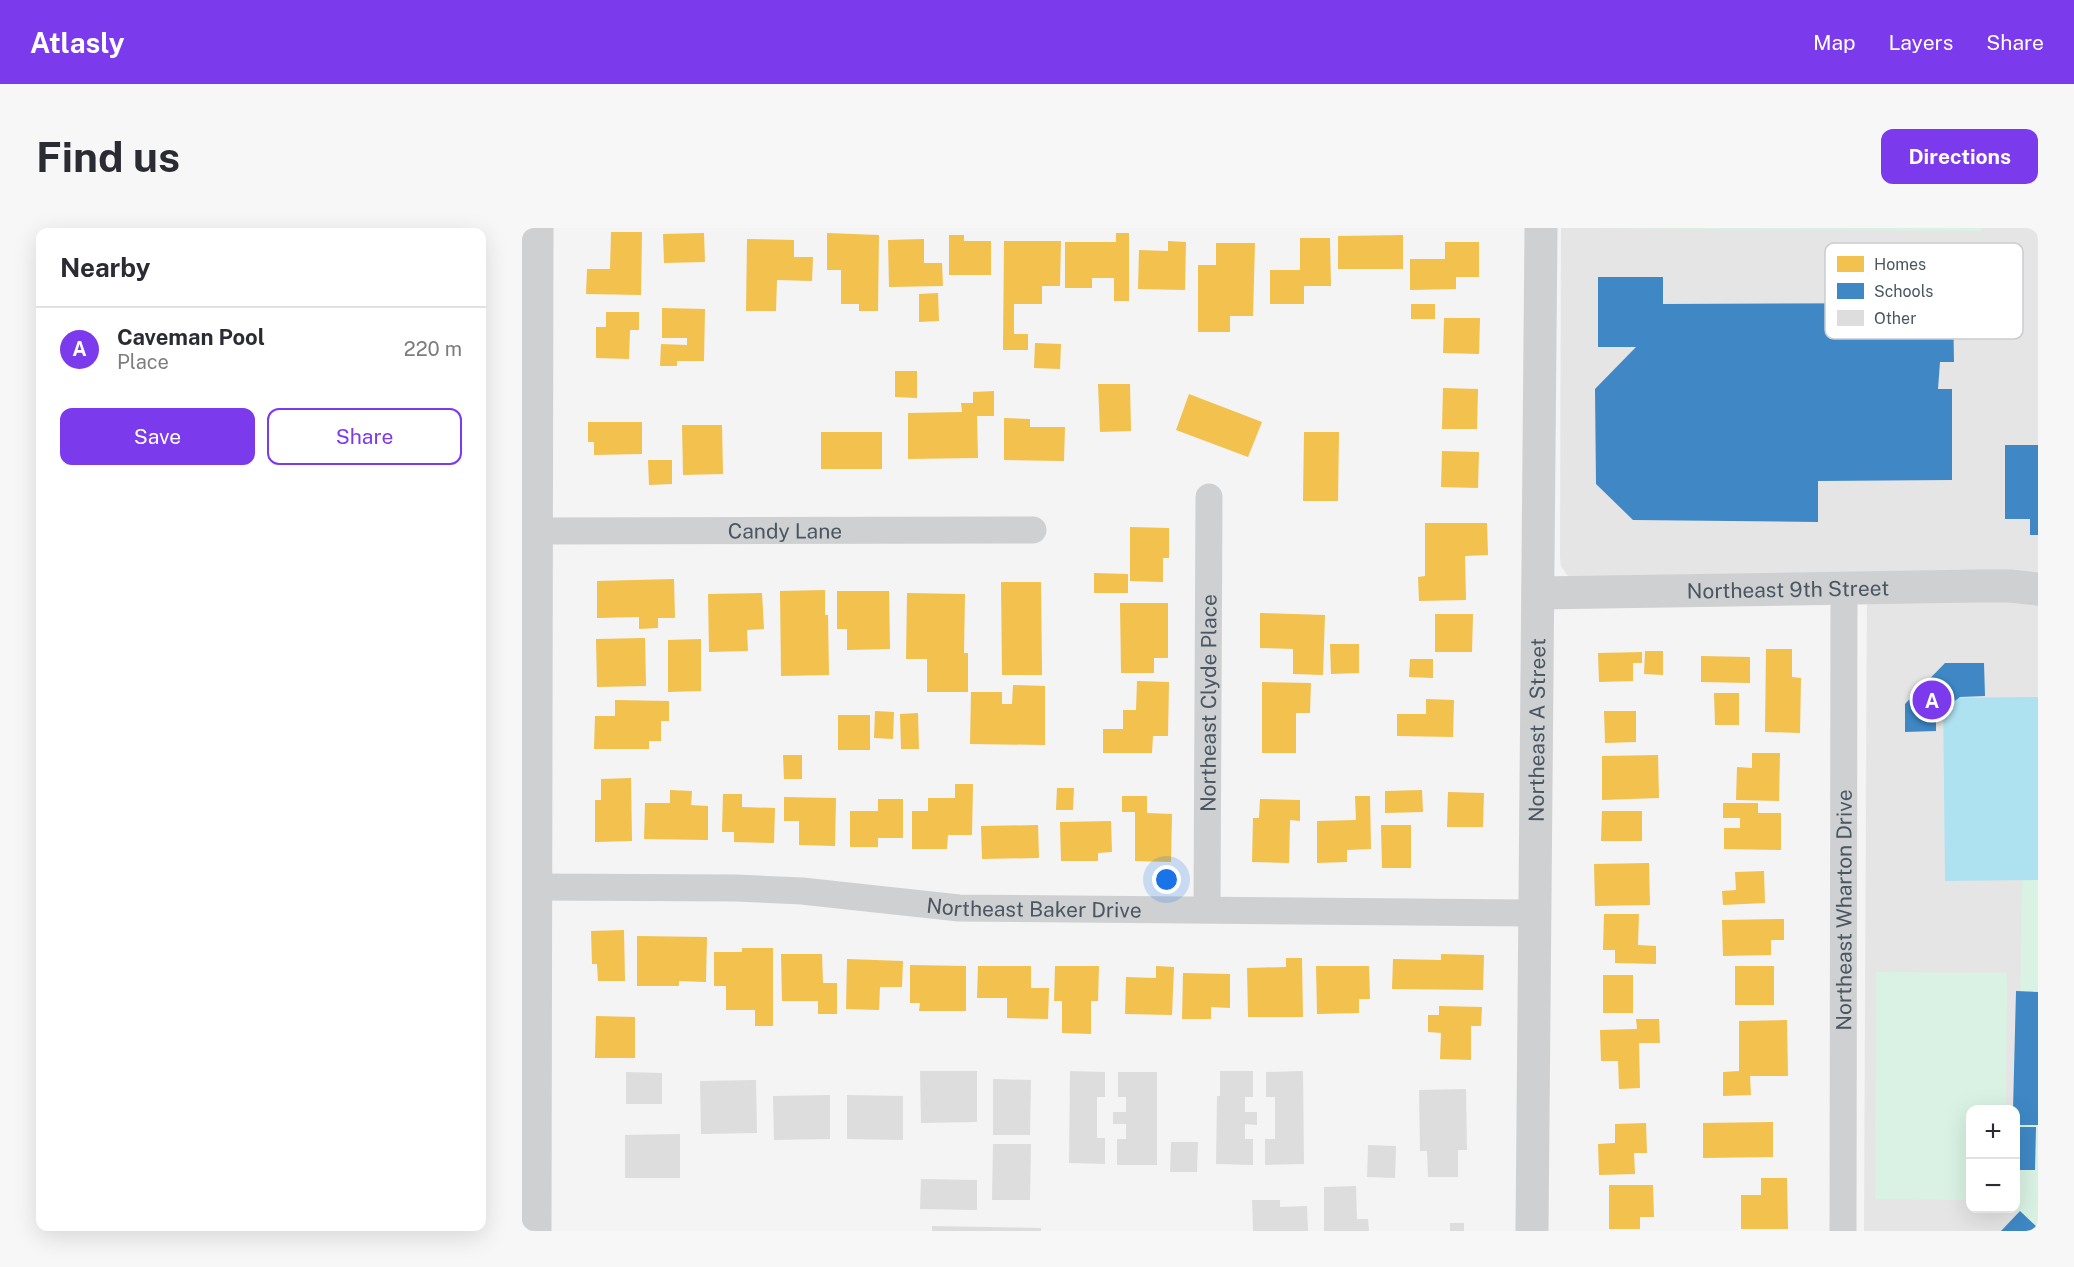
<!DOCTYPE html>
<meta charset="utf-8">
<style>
body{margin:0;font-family:"Public Sans",sans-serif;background:#f7f7f7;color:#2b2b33}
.controls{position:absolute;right:18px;bottom:18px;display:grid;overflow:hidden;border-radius:12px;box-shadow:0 6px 24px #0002}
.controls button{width:54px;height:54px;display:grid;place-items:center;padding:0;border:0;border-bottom:2px solid #e1e1e2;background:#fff;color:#2b2b33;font:30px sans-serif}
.you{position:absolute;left:645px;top:652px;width:21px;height:21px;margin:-15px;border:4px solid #fff;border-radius:50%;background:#1a73e8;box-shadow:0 0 0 9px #1a73e833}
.badge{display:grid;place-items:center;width:39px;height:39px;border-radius:50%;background:#7c3aed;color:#fff;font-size:20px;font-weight:700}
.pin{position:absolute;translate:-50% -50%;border:3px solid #fff;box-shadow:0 2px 6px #0006}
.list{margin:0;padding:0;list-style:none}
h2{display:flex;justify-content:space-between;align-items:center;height:78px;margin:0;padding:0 24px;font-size:26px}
h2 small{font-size:20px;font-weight:400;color:#7c7c81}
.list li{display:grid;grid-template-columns:39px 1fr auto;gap:18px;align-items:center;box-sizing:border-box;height:84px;padding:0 24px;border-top:2px solid #e1e1e2}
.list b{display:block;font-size:22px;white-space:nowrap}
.list p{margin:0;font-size:20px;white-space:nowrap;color:#7c7c81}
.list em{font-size:20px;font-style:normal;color:#7c7c81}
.actions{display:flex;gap:12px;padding:18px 24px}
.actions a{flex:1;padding:14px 0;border:2px solid #7c3aed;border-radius:12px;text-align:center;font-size:21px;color:#7c3aed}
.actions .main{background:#7c3aed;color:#fff}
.map{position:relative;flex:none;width:1516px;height:1003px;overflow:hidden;border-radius:12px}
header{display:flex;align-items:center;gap:36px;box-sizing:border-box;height:84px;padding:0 30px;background:#7c3aed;color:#fff}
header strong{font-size:28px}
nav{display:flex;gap:33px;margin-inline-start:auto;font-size:21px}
.intro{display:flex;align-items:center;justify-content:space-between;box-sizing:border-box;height:144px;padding:0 36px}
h1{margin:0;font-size:42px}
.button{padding:15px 27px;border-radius:12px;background:#7c3aed;color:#fff;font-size:21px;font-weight:700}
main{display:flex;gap:36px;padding:0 36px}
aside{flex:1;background:#fff;border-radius:12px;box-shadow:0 6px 24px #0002}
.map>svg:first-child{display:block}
</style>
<header>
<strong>Atlasly</strong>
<nav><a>Map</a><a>Layers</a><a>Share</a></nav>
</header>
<div class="intro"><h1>Find us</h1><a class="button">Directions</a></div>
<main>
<aside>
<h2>Nearby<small></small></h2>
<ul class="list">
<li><span class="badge">A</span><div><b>Caveman Pool</b><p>Place</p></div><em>220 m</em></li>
</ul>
<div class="actions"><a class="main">Save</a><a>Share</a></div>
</aside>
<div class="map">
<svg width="1516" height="1003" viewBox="0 0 1516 1003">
<rect width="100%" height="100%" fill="#f4f4f4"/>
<!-- education -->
<path fill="#e6e5e6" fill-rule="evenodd" d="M 1039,0 L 1516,0 L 1516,1003 L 1342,1003 L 1345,346 L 1166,346 L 1152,351 L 1054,352 L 1045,347 L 1039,338 L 1038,329 ZM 1448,882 L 1494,882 L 1494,980 L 1448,980 Z"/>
<!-- green -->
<g fill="#d9f2e3">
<path d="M 1068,0 L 1459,0 L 1459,3 Z"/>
<path d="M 1500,652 L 1516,652 L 1516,1002 L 1495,983 Z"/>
<path d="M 1354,744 L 1485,745 L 1484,881 L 1448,882 L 1448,972 L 1353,971 Z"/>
</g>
<!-- water -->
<path fill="#aee2f0" d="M 1516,469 L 1516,652 L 1423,653 L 1421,470 Z"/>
<!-- homes -->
<g fill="#f2c14e">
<path d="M 89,4 L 120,4 L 119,67 L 64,66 L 65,41 L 88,41 Z"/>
<path d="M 182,5 L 183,34 L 142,35 L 141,6 Z"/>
<path d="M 305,5 L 357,7 L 356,83 L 337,83 L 337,76 L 319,76 L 319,42 L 305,42 Z"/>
<path d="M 594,5 L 607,5 L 607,73 L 592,73 L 592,50 L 570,50 L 570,60 L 543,60 L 543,14 L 594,14 Z"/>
<path d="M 427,7 L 442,7 L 442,13 L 469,13 L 469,47 L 427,47 Z"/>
<path d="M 881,7 L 881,41 L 816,41 L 816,8 Z"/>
<path d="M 778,10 L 808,10 L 809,58 L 782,58 L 782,76 L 748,76 L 748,42 L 778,42 Z"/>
<path d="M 225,11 L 272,12 L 272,29 L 291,29 L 290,53 L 255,52 L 254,83 L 224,83 Z"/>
<path d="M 402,11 L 402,35 L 420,35 L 421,58 L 367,59 L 366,12 Z"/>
<path d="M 482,13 L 539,13 L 538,58 L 520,58 L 520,76 L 492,76 L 492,106 L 506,106 L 506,122 L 481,122 Z"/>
<path d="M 646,13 L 664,14 L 663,62 L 616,61 L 617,22 L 646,23 Z"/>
<path d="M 923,14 L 957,14 L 957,49 L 934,49 L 934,61 L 888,62 L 888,31 L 923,31 Z"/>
<path d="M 694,15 L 733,15 L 731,88 L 708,88 L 708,104 L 676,104 L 676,37 L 694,37 Z"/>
<path d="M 416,65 L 417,93 L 397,94 L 397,66 Z"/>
<rect x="889" y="76" width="24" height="15"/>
<path d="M 140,80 L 183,81 L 182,133 L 155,133 L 155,138 L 138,138 L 139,116 L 165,117 L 165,110 L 140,110 Z"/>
<path d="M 84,84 L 117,84 L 117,102 L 108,102 L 107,131 L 74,130 L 74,99 L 84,99 Z"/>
<path d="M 922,90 L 958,90 L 957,126 L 921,125 Z"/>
<path d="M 513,115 L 539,116 L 538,141 L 512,140 Z"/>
<path d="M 373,143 L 395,143 L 395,170 L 373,169 Z"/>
<path d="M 576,156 L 608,156 L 609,203 L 578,204 Z"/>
<path d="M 921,160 L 956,161 L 955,201 L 920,201 Z"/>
<path d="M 472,163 L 472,188 L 455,188 L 456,230 L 386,231 L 386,185 L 440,184 L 439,175 L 451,175 L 451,164 Z"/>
<path d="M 667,166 L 740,194 L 726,229 L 654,202 Z"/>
<path d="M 482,190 L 508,191 L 508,199 L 543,199 L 542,233 L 482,232 Z"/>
<path d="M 66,194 L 120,194 L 120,226 L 72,227 L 72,214 L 66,214 Z"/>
<path d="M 160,197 L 200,197 L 201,246 L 161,247 Z"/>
<rect x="299" y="204" width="61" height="37"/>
<path d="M 782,204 L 817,204 L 816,273 L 781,273 Z"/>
<path d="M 920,223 L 957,224 L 956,260 L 919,259 Z"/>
<path d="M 126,232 L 150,232 L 150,256 L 127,257 Z"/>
<path d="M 903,295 L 965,295 L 966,327 L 943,328 L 944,372 L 897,373 L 896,349 L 903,348 Z"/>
<path d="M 608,299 L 647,300 L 647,330 L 641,330 L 641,354 L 608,353 Z"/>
<path d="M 572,345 L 606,346 L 606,365 L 572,365 Z"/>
<path d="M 152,351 L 153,390 L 136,390 L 136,400 L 117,401 L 117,389 L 75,390 L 75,353 Z"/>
<path d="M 479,354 L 519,354 L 520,447 L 480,447 Z"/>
<path d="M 303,362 L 303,387 L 306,387 L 307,447 L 259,448 L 258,363 Z"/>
<path d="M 315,363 L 367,363 L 368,421 L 325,422 L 325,401 L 315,401 Z"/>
<path d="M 240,365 L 242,401 L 225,402 L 226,423 L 187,424 L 186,366 Z"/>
<path d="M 385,365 L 443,366 L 442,425 L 446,425 L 446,464 L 405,464 L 405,431 L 384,431 Z"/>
<path d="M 598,375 L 646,375 L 646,430 L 632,430 L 632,445 L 599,445 Z"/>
<path d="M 738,385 L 803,387 L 801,447 L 771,446 L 771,421 L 738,420 Z"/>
<path d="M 913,386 L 951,386 L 950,424 L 913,424 Z"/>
<path d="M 123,410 L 124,458 L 75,459 L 74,411 Z"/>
<path d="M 179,411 L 179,463 L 146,464 L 146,412 Z"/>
<path d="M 808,416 L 837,416 L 837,445 L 809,446 Z"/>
<path d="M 1244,421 L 1270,421 L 1270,449 L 1279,450 L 1278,505 L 1243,504 Z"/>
<path d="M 1123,423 L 1141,423 L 1141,447 L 1122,446 Z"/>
<path d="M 1120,424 L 1120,435 L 1111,435 L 1111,453 L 1077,454 L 1076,425 Z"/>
<path d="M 1179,428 L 1228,429 L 1228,455 L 1179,454 Z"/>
<path d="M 888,431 L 911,431 L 911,450 L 887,449 Z"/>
<path d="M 615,453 L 647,454 L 646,508 L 631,508 L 630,525 L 581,525 L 581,501 L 601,501 L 601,482 L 614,482 Z"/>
<path d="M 740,454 L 789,455 L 788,485 L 774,485 L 774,525 L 740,525 Z"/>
<path d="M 491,457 L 523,458 L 523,517 L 448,516 L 449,464 L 480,464 L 480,476 L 490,476 Z"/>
<path d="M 1192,465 L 1217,465 L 1217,497 L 1193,497 Z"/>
<path d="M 904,471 L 932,472 L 931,509 L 875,508 L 875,486 L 904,486 Z"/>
<path d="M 93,472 L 147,473 L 147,493 L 139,493 L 139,513 L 127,513 L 127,521 L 72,521 L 73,488 L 93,488 Z"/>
<path d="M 353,483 L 372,484 L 371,511 L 352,510 Z"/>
<path d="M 1082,483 L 1114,483 L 1114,514 L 1083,515 Z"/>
<path d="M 396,485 L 397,521 L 379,521 L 378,486 Z"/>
<rect x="316" y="487" width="32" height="35"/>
<path d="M 1230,525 L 1258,525 L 1257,573 L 1214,572 L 1215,539 L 1230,540 Z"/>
<path d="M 261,527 L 280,527 L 280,551 L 262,551 Z"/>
<path d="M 1136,527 L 1137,570 L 1080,572 L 1080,528 Z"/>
<path d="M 109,550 L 110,613 L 73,614 L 73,572 L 79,572 L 79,551 Z"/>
<path d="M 433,556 L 451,556 L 450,607 L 426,607 L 425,621 L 390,621 L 390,583 L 406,583 L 406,570 L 433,570 Z"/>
<path d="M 535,560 L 552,560 L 551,582 L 534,582 Z"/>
<path d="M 148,562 L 170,563 L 169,577 L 186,578 L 186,612 L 122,611 L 123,575 L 148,575 Z"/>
<path d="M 900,562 L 901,584 L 863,585 L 863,563 Z"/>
<path d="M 926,564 L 962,565 L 961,599 L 925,599 Z"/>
<path d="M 201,566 L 220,566 L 220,579 L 253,580 L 252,615 L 212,614 L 212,604 L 200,604 Z"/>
<path d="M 600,568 L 625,568 L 625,585 L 650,586 L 649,634 L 613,633 L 613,584 L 600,584 Z"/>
<path d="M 833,568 L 848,568 L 849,621 L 825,622 L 825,634 L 795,635 L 795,593 L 834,592 Z"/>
<path d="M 262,569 L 314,570 L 313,618 L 277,617 L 277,593 L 262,593 Z"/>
<path d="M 356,571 L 381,571 L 381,610 L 356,610 L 356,619 L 328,619 L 328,583 L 356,583 Z"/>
<path d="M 738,571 L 778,572 L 778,593 L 768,592 L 767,635 L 730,634 L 731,590 L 737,590 Z"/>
<path d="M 1201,575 L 1236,575 L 1236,585 L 1259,585 L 1259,622 L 1202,621 L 1202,600 L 1218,600 L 1218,590 L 1201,590 Z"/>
<path d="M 1080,583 L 1120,583 L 1120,613 L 1079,613 Z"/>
<path d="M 589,593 L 590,624 L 576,625 L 576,633 L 539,633 L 538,594 Z"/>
<path d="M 516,597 L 517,630 L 460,631 L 459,598 Z"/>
<path d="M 859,597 L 889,597 L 889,640 L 860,640 Z"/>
<path d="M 1127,635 L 1128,677 L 1073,678 L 1072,636 Z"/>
<path d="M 1242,643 L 1243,675 L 1201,677 L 1200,663 L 1214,662 L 1213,644 Z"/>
<path d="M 1082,686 L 1117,686 L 1116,717 L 1134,718 L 1134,736 L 1093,735 L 1093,722 L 1081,722 Z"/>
<path d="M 1262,691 L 1262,712 L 1249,712 L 1249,727 L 1201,728 L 1200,692 Z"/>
<path d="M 102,702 L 103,753 L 76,753 L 75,736 L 70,736 L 69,703 Z"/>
<path d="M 115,708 L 185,709 L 184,754 L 157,753 L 157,758 L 115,758 Z"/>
<path d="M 220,720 L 251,720 L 251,798 L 233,798 L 233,782 L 204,782 L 204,758 L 192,758 L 192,724 L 220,724 Z"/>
<path d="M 259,726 L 300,726 L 301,755 L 315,755 L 315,786 L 296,786 L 296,773 L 260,773 Z"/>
<path d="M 919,726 L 962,727 L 961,762 L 870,761 L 871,731 L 919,732 Z"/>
<path d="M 764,730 L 780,730 L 781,789 L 726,789 L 725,740 L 764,739 Z"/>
<path d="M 325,731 L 381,733 L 380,759 L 358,759 L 357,782 L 324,781 Z"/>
<path d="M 388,737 L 444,738 L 444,783 L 397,783 L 398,775 L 388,775 Z"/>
<path d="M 456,738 L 509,738 L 509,760 L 527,760 L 526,791 L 485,790 L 485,770 L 455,770 Z"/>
<path d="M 533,738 L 577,738 L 576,773 L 569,773 L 569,806 L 540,805 L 540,773 L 532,773 Z"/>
<path d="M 634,738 L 652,739 L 650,787 L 603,786 L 604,749 L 634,750 Z"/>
<path d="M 794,738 L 847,738 L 848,771 L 837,771 L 837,785 L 795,786 Z"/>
<rect x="1213" y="738" width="39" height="39"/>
<path d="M 661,745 L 708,746 L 708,780 L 689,779 L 689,791 L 660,791 Z"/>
<rect x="1081" y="747" width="30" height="38"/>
<path d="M 917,778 L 960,779 L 959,798 L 949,798 L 949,832 L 918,831 L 919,805 L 906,804 L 906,787 L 917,787 Z"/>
<path d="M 74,788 L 113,789 L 113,830 L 73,830 Z"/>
<path d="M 1114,791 L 1137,791 L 1138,815 L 1117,815 L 1118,860 L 1097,861 L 1096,833 L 1079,833 L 1078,802 L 1115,801 Z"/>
<path d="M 1265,792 L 1266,848 L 1228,848 L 1229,867 L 1201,868 L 1201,844 L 1217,843 L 1217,793 Z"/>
<path d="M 1251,894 L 1251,929 L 1181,930 L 1181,895 Z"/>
<path d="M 1124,895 L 1125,925 L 1112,925 L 1113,946 L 1077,947 L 1076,916 L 1093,915 L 1093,896 Z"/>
<path d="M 1239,950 L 1265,950 L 1266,1001 L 1219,1001 L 1219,967 L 1239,967 Z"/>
<path d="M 1087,957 L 1131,957 L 1132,989 L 1118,989 L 1118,1001 L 1087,1001 Z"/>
</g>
<!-- schools -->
<g fill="#3f88c5">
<path d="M 1076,49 L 1141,49 L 1141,76 L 1431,75 L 1432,134 L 1418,134 L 1416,161 L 1430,161 L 1430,252 L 1296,253 L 1296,294 L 1111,292 L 1074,256 L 1073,161 L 1114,119 L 1076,119 Z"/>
<path d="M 1483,217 L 1516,217 L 1516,307 L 1508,307 L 1508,291 L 1483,291 Z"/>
<path d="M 1423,435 L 1462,435 L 1463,468 L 1438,469 L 1414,487 L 1414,503 L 1383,504 L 1383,476 Z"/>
<path d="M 1494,763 L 1516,764 L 1516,897 L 1494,897 L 1494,882 L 1491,882 Z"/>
<path d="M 1494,899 L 1514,899 L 1513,942 L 1494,942 Z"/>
<path d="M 1498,983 L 1516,1000 L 1516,1003 L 1479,1003 Z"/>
</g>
<!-- building -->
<g fill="#ddddde">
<path d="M 398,843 L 455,843 L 455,894 L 399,895 Z"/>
<path d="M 548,843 L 583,844 L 583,869 L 575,869 L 575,910 L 583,910 L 583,936 L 547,935 Z"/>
<path d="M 698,843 L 731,843 L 731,869 L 723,869 L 723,884 L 735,884 L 735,897 L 723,896 L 723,911 L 731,911 L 731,937 L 694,936 L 695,868 L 698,868 Z"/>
<path d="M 781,843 L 782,936 L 743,937 L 743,911 L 753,911 L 753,869 L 744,869 L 744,844 Z"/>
<path d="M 104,844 L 140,845 L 140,876 L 104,876 Z"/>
<path d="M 596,844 L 635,844 L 635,937 L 595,937 L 595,911 L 604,911 L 604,896 L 591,896 L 591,884 L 604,884 L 604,869 L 596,869 Z"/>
<path d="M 471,851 L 509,852 L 508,907 L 471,907 Z"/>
<path d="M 234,852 L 235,905 L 179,906 L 178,853 Z"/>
<path d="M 944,861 L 945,922 L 936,922 L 936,949 L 906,949 L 905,923 L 898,923 L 897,862 Z"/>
<path d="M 308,867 L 308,911 L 252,912 L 251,868 Z"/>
<path d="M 325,867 L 381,868 L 381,912 L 325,911 Z"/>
<path d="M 158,906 L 158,950 L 103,950 L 103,907 Z"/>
<path d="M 649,914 L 676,914 L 675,944 L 648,944 Z"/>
<path d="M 471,916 L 509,916 L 508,972 L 470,972 Z"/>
<path d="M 846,917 L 874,918 L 873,950 L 845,949 Z"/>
<path d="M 399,951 L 455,952 L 455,982 L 398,981 Z"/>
<path d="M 834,958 L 835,991 L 846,991 L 847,1003 L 802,1003 L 802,959 Z"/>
<path d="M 730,972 L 758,972 L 758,979 L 785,978 L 786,1003 L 731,1003 Z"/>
<rect x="928" y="995" width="14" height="8"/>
<path d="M 410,998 L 519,1000 L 519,1003 L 410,1003 Z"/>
</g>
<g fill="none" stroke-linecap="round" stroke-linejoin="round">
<!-- minor -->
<g stroke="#ced0d2" stroke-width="27">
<path id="s1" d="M 15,303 L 511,302"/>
<path id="s2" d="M 13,659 L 214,660 L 280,663 L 437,680 L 1012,685"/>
<path id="s3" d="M 685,681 L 687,269"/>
<path id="s4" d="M 1321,1003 L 1322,361"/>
</g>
<!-- tertiary -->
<g stroke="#ced0d2" stroke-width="33">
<path id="s5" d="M 1017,365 L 1454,358 L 1488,358 L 1516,361"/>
<path d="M 13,1003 L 15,0"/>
<path id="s6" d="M 1010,1003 L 1019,0"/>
</g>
</g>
<g text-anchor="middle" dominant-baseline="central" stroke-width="6" stroke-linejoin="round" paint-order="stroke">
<!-- street labels -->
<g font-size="21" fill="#4a5661" stroke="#fff">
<text stroke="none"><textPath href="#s1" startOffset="248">Candy Lane</textPath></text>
<text stroke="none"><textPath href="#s5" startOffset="249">Northeast 9th Street</textPath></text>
<text stroke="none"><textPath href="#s3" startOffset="206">Northeast Clyde Place</textPath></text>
<text stroke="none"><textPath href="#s6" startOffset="501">Northeast A Street</textPath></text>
<text stroke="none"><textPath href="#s2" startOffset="500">Northeast Baker Drive</textPath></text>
<text stroke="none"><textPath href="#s4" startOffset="321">Northeast Wharton Drive</textPath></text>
</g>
</g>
<!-- legend -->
<rect x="1303" y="15" width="198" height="96" rx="9" fill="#fff" stroke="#c9ccd0" stroke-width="1.5"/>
<rect x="1315" y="28" width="27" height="16" fill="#f2c14e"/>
<rect x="1315" y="55" width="27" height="16" fill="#3f88c5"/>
<rect x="1315" y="82" width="27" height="16" fill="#ddddde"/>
<g font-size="16" fill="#4a5661">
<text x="1352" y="42">Homes</text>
<text x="1352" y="69">Schools</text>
<text x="1352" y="96">Other</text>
</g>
</svg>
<div class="controls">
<button>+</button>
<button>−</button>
</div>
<div class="you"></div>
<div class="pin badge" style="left:1410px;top:472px">A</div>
</div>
</main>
